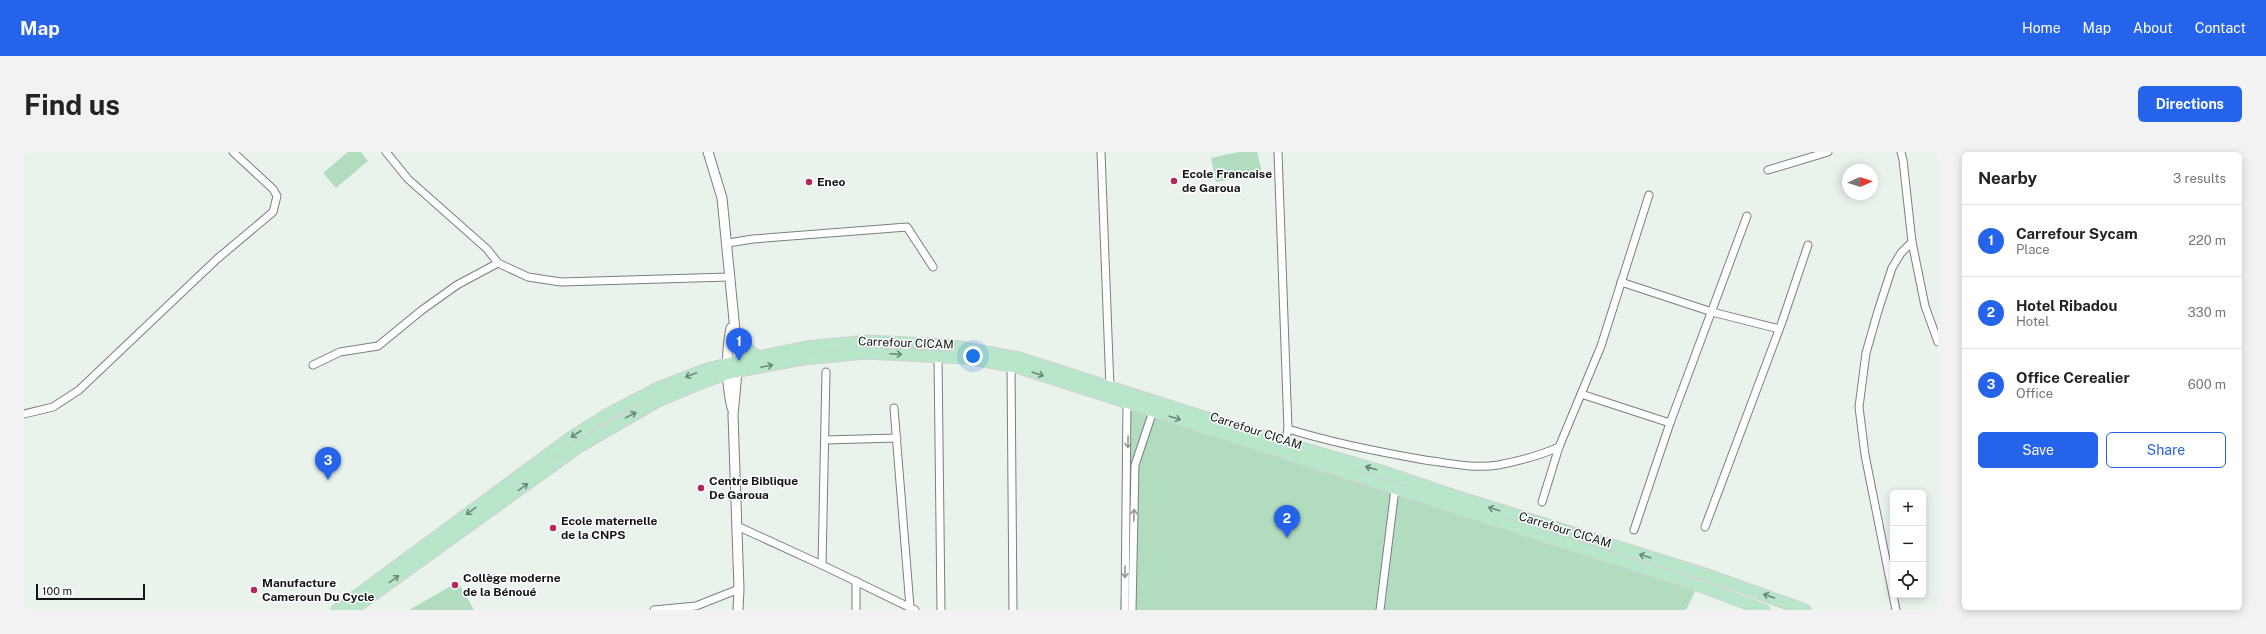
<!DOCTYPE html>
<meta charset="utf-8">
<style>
body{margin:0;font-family:"Public Sans",sans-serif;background:#f2f2f2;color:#222}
.controls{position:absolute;right:12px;bottom:12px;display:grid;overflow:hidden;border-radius:6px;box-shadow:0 2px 10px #0003}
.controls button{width:36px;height:36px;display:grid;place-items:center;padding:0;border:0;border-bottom:1px solid #e0e0e0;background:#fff;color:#222;font:20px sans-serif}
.compass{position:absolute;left:1818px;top:12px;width:36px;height:36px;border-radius:50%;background:#fff;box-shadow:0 2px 10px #0003;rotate:87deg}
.scale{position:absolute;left:12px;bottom:10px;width:109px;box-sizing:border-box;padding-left:4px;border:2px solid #131614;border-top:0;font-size:11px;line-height:14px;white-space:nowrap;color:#131614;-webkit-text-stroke:3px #fff;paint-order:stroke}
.you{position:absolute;left:949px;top:204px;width:14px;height:14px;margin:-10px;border:3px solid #fff;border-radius:50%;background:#1a73e8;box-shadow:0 0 0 6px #1a73e833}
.badge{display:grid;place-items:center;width:26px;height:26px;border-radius:50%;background:#2563eb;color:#fff;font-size:13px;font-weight:700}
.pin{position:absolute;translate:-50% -33px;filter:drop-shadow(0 1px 2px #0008)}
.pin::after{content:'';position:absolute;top:21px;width:14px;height:12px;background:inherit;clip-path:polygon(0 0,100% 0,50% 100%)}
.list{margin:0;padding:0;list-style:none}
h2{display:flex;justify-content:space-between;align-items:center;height:52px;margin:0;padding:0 16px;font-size:17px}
h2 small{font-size:13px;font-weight:400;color:#767676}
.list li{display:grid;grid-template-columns:26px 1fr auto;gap:12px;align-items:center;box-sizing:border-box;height:72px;padding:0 16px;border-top:1px solid #e0e0e0}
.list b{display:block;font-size:15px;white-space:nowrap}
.list p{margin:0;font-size:13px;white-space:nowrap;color:#767676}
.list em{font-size:13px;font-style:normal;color:#767676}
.actions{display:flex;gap:8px;padding:12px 16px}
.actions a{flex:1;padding:9px 0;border:1px solid #2563eb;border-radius:6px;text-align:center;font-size:14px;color:#2563eb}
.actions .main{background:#2563eb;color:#fff}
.icon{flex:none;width:22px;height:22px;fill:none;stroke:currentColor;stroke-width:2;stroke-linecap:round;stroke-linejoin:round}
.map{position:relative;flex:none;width:1914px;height:458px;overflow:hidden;border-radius:6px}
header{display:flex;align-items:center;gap:24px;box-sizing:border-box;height:56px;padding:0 20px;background:#2563eb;color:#fff}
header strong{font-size:19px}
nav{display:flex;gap:22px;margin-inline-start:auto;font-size:14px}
.intro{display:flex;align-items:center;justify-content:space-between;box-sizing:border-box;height:96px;padding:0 24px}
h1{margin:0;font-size:28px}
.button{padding:10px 18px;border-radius:6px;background:#2563eb;color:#fff;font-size:14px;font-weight:700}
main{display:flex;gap:24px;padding:0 24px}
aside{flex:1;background:#fff;border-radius:6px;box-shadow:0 2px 10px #0003}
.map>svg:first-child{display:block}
</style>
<header>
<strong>Map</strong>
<nav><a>Home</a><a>Map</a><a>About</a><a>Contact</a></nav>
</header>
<div class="intro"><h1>Find us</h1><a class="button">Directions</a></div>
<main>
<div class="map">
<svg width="1914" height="458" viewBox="0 0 1914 458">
<rect width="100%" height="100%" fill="#e9f3ec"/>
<!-- green -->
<g fill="#b2dcc0">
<path d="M 324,0 L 337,0 L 344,9 L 312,36 L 299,21 Z"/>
<path d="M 1215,0 L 1233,0 L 1238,20 L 1192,30 L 1187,6 Z"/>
<path d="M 1099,247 L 1675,431 L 1662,458 L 1096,458 L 1101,378 Z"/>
<path d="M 434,430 L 450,458 L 385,458 Z"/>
</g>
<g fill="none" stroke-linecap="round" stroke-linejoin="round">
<!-- minor casing -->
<g stroke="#78817b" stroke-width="9">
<g id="minor">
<path d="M 362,0 L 384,27 L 463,97 L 474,111 L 504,125 L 537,130 L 705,125"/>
<path d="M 1077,0 L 1086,236"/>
<path d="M 1254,0 L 1264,277 L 1261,291"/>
<path d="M 1877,0 L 1879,8 L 1888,90 L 1901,154 L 1914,190"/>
<path d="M 1744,18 L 1804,0"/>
<path d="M 704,91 L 729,87 L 883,75 L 909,115"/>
<path d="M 1597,130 L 1688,160 L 1755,177"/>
<path d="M 914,204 L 917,458"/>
<path d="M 289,213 L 316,200 L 354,194 L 398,158 L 433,133 L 474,111"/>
<path d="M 987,214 L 989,458"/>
<path d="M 1557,242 L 1646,271"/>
<path d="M 870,256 L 886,455"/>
<path d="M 0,262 L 29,255 L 55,238 L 193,107 L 249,60 L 253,44 L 249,37 L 209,0"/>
<path d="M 1264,277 C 1309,291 1355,300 1401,308 C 1425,311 1449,317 1474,313 C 1495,309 1515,304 1535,295"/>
<path d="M 801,288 L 873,286"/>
<path d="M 1518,350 L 1535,295 L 1577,194 L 1625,43"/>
<path d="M 713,374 L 798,413 L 891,458"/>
<path d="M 1681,375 L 1758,170 L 1784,93"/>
<path d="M 1610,378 L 1646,271 L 1723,64"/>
<path d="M 798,413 L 802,220"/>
<path d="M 630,458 L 672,454 L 715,437"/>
<path d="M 832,458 L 832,429"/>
<path d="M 1101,458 L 1103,251"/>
<path d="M 1108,458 L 1111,313 L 1129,259"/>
<path d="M 1356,458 L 1371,337"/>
<path d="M 1872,458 L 1841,303 L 1835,255 L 1842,201 L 1854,159 L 1868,116 L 1877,101 L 1888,90"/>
</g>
</g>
<!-- tertiary casing -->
<g stroke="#78817b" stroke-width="11">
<g id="tertiary">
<path d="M 684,0 L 698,46 L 714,209 L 709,263 L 715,437 L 714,458"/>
<path d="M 707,176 C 702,201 702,231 708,256"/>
</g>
</g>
<!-- primary casing -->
<g stroke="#d0d0d0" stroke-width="13">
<g id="primary">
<path d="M 712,188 L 734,205"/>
<path d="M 313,458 L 549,284 L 584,262 L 634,236 L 680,218 L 714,209 L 782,195 L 844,189 L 925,193 L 995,206 L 1261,291 L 1357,319 L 1425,342 L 1684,423 L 1781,458"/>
<path d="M 328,458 L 556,294 L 634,249 L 672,233 L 705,221 L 779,207 L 841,201 L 943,206 L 992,215 L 1676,434 L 1740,458"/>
</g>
</g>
<!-- minor -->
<use href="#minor" stroke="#fff" stroke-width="7"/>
<!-- tertiary -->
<use href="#tertiary" stroke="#fff" stroke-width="9"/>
<!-- primary -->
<use href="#primary" stroke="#b8e6ca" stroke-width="11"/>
</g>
<!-- one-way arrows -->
<defs><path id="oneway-shaft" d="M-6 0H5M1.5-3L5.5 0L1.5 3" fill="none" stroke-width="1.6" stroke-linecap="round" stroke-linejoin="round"/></defs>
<g stroke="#6e8878">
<use href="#oneway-shaft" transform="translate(872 202) rotate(3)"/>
<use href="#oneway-shaft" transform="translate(743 214) rotate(-11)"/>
<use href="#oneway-shaft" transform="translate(1014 222) rotate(18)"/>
<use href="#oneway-shaft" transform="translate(667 223) rotate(159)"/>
<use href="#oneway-shaft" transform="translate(607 263) rotate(-28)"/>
<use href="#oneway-shaft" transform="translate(1151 266) rotate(18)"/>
<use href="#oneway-shaft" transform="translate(552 282) rotate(147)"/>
<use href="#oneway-shaft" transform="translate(1347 316) rotate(-164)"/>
<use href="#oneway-shaft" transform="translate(499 335) rotate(-36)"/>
<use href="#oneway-shaft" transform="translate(1470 357) rotate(-163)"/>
<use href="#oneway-shaft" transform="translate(447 359) rotate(144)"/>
<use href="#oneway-shaft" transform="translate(1621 404) rotate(-163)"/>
<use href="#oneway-shaft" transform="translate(370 427) rotate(-36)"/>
<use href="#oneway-shaft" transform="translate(1745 444) rotate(-161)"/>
</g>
<g stroke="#959695">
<use href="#oneway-shaft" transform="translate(1104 290) rotate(91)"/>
<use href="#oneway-shaft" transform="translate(1110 363) rotate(-88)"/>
<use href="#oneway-shaft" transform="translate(1101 420) rotate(91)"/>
</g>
<!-- markers -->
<g fill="#b62759" stroke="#fff" stroke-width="1.5">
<circle cx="1150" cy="29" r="4"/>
<circle cx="785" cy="30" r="4"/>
<circle cx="677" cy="336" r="4"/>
<circle cx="529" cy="376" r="4"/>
<circle cx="431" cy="433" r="4"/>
<circle cx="230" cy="438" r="4"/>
</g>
<g text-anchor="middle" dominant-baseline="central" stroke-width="3" stroke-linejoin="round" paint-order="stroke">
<!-- poi labels -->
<g font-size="12" font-weight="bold" fill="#131614" stroke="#fff" text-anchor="start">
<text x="1158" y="22">Ecole Francaise<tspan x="1158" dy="14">de Garoua</tspan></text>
<text x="793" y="30">Eneo</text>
<text x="685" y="329">Centre Biblique<tspan x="685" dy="14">De Garoua</tspan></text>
<text x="537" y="369">Ecole maternelle<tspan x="537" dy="14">de la CNPS</tspan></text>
<text x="439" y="426">Collège moderne<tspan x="439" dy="14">de la Bénoué</tspan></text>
<text x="238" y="431">Manufacture<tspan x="238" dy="14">Cameroun Du Cycle</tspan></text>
</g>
<!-- street labels -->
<g font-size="12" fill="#131614" stroke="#fff">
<text transform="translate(882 191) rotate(2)">Carrefour CICAM</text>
<text transform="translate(1232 279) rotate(18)">Carrefour CICAM</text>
<text transform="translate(1541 378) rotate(17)">Carrefour CICAM</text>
</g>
</g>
</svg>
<div class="controls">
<button>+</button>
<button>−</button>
<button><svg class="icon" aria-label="locate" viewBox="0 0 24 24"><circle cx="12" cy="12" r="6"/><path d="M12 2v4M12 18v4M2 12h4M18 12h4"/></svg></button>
</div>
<svg class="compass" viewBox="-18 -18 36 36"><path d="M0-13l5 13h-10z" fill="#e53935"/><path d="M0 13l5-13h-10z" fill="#767676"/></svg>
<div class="scale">100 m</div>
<div class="you"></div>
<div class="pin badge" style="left:715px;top:209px">1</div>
<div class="pin badge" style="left:1263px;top:386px">2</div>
<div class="pin badge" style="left:304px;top:328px">3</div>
</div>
<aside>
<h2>Nearby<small>3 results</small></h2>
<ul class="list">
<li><span class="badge">1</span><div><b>Carrefour Sycam</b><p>Place</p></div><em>220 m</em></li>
<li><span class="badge">2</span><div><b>Hotel Ribadou</b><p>Hotel</p></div><em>330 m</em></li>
<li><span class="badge">3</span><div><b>Office Cerealier</b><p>Office</p></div><em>600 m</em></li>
</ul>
<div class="actions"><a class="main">Save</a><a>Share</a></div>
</aside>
</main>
